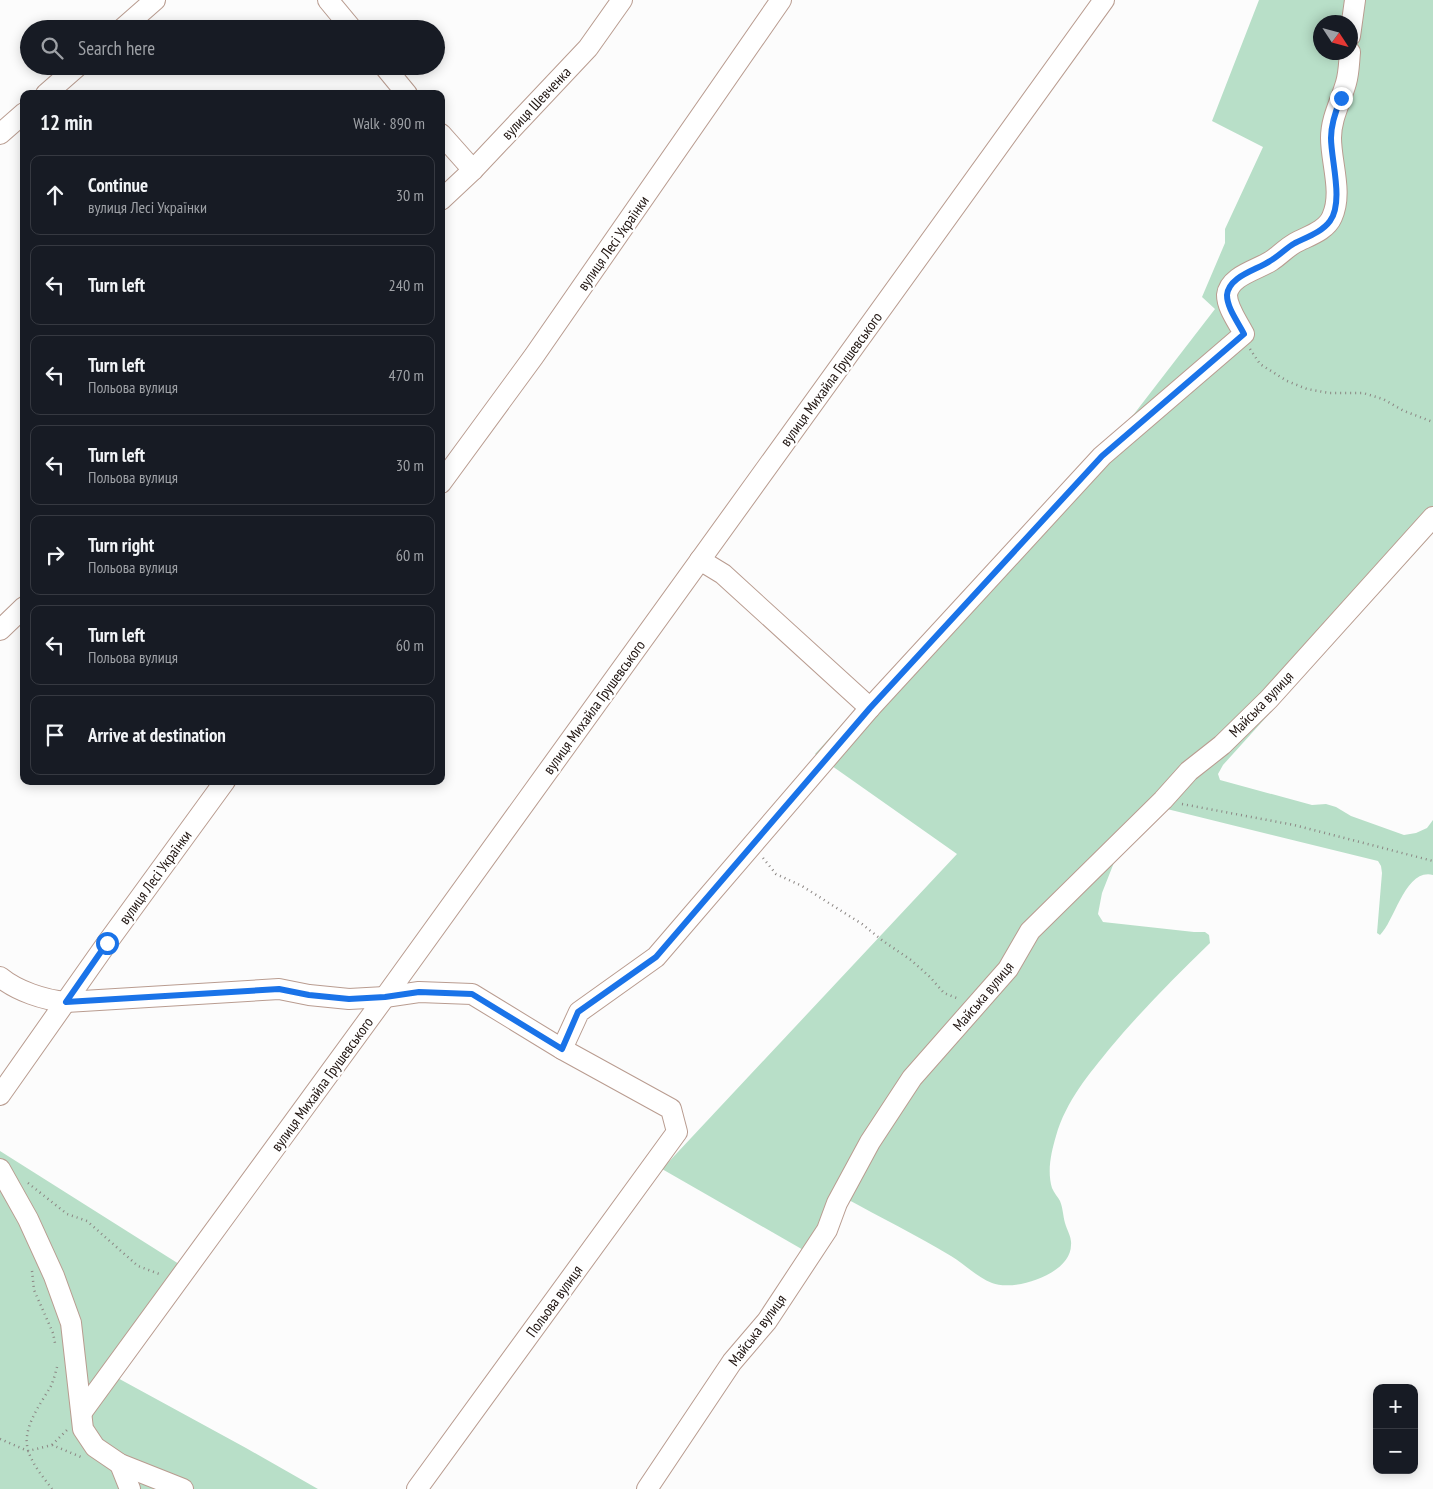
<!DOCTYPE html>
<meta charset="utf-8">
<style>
body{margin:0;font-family:"PT Sans Narrow",sans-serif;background:#20242c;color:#f1f3f6}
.controls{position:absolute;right:15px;bottom:15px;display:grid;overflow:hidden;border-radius:10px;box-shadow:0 2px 12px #0003}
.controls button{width:45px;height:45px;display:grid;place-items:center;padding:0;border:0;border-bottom:1px solid #363941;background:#171b24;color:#f1f3f6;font:25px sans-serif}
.compass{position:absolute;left:1313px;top:15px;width:45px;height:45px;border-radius:50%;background:#171b24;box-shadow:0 2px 12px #0003;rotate:126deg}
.stop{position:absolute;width:15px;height:15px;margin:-11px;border:4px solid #1a73e8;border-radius:50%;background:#fff}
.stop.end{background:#1a73e8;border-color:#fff;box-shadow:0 1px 5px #0008}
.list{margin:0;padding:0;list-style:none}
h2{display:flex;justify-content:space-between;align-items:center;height:65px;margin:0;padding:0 20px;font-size:21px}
h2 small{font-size:16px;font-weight:400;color:#9ea1a6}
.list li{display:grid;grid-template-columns:32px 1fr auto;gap:15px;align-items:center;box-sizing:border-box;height:80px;margin:0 10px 10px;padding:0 10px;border:1px solid #363941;border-radius:10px}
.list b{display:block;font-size:19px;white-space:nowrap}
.list p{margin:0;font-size:16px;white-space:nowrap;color:#9ea1a6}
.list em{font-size:16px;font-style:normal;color:#9ea1a6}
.icon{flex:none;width:28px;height:28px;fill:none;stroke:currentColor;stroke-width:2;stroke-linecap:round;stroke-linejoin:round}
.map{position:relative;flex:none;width:1433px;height:1489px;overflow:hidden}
.search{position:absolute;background:#171b24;box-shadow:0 2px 12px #0003;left:20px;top:20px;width:425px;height:55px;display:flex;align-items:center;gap:12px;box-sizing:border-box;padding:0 18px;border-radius:28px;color:#9ea1a6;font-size:19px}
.panel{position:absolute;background:#171b24;box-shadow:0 2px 12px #0003;left:20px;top:90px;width:425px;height:695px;border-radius:10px}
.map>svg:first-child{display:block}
</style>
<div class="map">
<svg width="1433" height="1489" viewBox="0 0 1433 1489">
<rect width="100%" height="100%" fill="#fcfcfc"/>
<!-- green -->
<g fill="#b8dfc8" fill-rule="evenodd">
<path d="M 1259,0 L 1433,0 L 1433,533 L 1223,765 L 1218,774 L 1220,780 L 1312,805 L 1326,804 L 1336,807 L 1351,816 L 1404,835 L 1416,833 L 1427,828 L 1433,820 L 1433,875 C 1405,868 1395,921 1380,935 L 1377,933 L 1382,873 L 1381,866 L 1378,861 L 1167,809 L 1115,860 L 1102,893 L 1098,914 L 1103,922 L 1194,932 L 1205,932 L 1209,935 L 1210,943 C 1176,976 1142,1010 1111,1047 C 1089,1074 1066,1101 1056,1136 C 1051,1153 1047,1171 1052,1188 C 1054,1193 1058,1197 1060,1201 C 1063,1208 1063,1216 1065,1223 C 1067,1230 1072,1238 1071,1245 C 1071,1274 1015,1292 992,1283 C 977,1277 964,1264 951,1256 C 916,1235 880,1217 845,1198 L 812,1255 L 662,1169 L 957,854 L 815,754 L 940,617 L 1134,414 L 1215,309 L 1202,297 L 1225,243 L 1225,229 L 1263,147 L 1212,121 ZM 1320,22 L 1350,22 L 1350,52 L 1320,52 Z"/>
<path d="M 0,1151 L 179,1264 L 103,1370 L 246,1448 L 318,1489 L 0,1489 Z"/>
</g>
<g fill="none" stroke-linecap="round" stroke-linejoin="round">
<!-- minor casing -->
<g stroke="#b99c90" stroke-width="22">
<g id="minor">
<path d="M 328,0 L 352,29"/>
<path d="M 122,29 L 155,0"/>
<path d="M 1350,36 L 1355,0"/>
<path d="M 384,66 L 407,94"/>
<path d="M 46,94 L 78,66"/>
<path d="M 0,134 L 24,113"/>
<path d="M 441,134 L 473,170"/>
<path d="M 441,200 L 473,170 L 588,48 L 622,0"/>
<path d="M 441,483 L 534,356 L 781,0"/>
<path d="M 700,560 L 723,574 L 870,708"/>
<path d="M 0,630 L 24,607"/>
<path d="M 0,977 C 17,991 44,1000 66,1002 L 279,989 L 309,995 L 349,999 L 385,997 L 419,992 L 472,994 L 562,1049 L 671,1109 L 677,1132 L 417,1489"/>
<path d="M 562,1049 L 579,1012 L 656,957 L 870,708 L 1102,456 L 1244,334 C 1238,322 1227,308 1227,295 C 1229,276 1257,270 1271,261 C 1279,256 1286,248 1295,243 C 1308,236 1326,231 1332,217 C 1343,193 1331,163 1331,138 C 1331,118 1341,101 1346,83 C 1349,73 1349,62 1350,52"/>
<path d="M 0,1095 L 107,943 L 225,781"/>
<path d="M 0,1169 L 28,1219 L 54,1276 L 71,1323 L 83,1429 L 95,1447 L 120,1464 L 183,1489"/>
<path d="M 82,1412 L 385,997 L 1104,0"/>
<path d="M 120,1464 L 130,1489"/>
<path d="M 647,1489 L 732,1362 L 767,1321 L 827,1230 L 837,1203 L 870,1142 L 912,1078 L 1008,969 L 1030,931 L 1163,800 L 1189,771 L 1222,745 L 1269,699 L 1433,517"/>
</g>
</g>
<!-- path -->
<g stroke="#8b8683" stroke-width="2.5" stroke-dasharray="1 4" stroke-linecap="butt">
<path d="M 1250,349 L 1260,364 L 1287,381 L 1307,389 L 1329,393 L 1363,393 L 1383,399 L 1404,411 L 1433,422"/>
<path d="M 1182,804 L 1294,825 L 1433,861"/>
<path d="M 763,858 L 776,874 L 802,886 L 862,924 L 883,941 L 911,960 L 930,977 L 944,993 L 959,999"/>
<path d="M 28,1183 L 67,1214 L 87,1221 L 138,1266 L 162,1275"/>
<path d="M 32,1271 L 34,1290 L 53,1333 L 55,1343"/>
<path d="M 0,1439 L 28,1451 L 52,1445 L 81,1457"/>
<path d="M 52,1445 L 67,1430"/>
<path d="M 52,1489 C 44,1478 34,1467 29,1453 C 20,1430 40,1405 51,1386 C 54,1379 56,1371 58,1363"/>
</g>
<!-- minor -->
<use href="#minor" stroke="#fff" stroke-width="20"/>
</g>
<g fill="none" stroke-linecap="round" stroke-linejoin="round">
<!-- route -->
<path stroke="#1a73e8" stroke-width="6" d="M 107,943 L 66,1002 L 279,989 L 309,995 L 349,999 L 385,997 L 419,992 L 472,994 L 562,1049 L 578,1012 L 656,957 L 870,708 L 1102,456 L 1244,334 C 1238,322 1227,308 1227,295 C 1229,276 1257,270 1270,261 C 1279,256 1286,248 1295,243 C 1307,237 1322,232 1330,221 C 1344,202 1331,160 1331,138 C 1331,124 1336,110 1341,98"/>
</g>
<g text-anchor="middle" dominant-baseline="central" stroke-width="4.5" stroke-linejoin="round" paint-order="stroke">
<!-- street labels -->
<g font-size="15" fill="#211612" stroke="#fff">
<text transform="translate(536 103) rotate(-47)">вулиця Шевченка</text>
<text transform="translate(613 243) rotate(-55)">вулиця Лесі Українки</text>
<text transform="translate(831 379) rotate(-54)">вулиця Михайла Грушевського</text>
<text transform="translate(1261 704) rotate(-46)">Майська вулиця</text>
<text transform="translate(594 707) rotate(-54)">вулиця Михайла Грушевського</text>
<text transform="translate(155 877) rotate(-54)">вулиця Лесі Українки</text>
<text transform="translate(983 996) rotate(-50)">Майська вулиця</text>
<text transform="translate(322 1084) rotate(-54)">вулиця Михайла Грушевського</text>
<text transform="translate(554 1301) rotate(-54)">Польова вулиця</text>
<text transform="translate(757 1330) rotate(-53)">Майська вулиця</text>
</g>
</g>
</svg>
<div class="controls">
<button>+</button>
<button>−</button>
</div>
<svg class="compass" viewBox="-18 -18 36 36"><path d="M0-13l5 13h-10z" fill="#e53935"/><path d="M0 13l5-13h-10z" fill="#9ea1a6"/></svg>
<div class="stop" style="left:107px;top:943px"></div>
<div class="stop end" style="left:1341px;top:98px"></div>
<div class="search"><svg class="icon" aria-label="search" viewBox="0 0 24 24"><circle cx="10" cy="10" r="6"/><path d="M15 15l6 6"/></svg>Search here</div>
<section class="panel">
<h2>12 min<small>Walk · 890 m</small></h2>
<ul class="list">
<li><svg class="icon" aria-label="ahead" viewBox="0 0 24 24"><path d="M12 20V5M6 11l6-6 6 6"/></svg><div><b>Continue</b><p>вулиця Лесі Українки</p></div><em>30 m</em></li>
<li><svg class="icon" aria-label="left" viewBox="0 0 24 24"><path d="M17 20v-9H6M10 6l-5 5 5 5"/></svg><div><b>Turn left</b></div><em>240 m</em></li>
<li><svg class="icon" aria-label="left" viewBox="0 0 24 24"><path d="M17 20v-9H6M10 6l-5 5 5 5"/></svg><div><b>Turn left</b><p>Польова вулиця</p></div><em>470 m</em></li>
<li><svg class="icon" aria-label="left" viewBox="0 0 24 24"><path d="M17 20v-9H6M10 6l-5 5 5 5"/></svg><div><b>Turn left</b><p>Польова вулиця</p></div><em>30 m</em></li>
<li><svg class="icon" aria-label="right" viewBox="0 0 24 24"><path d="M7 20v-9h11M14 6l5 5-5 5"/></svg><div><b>Turn right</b><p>Польова вулиця</p></div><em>60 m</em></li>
<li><svg class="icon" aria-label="left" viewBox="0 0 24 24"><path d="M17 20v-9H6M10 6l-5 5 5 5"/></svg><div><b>Turn left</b><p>Польова вулиця</p></div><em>60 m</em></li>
<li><svg class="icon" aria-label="arrive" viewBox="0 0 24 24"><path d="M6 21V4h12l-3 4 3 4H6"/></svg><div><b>Arrive at destination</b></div></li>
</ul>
</section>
</div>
